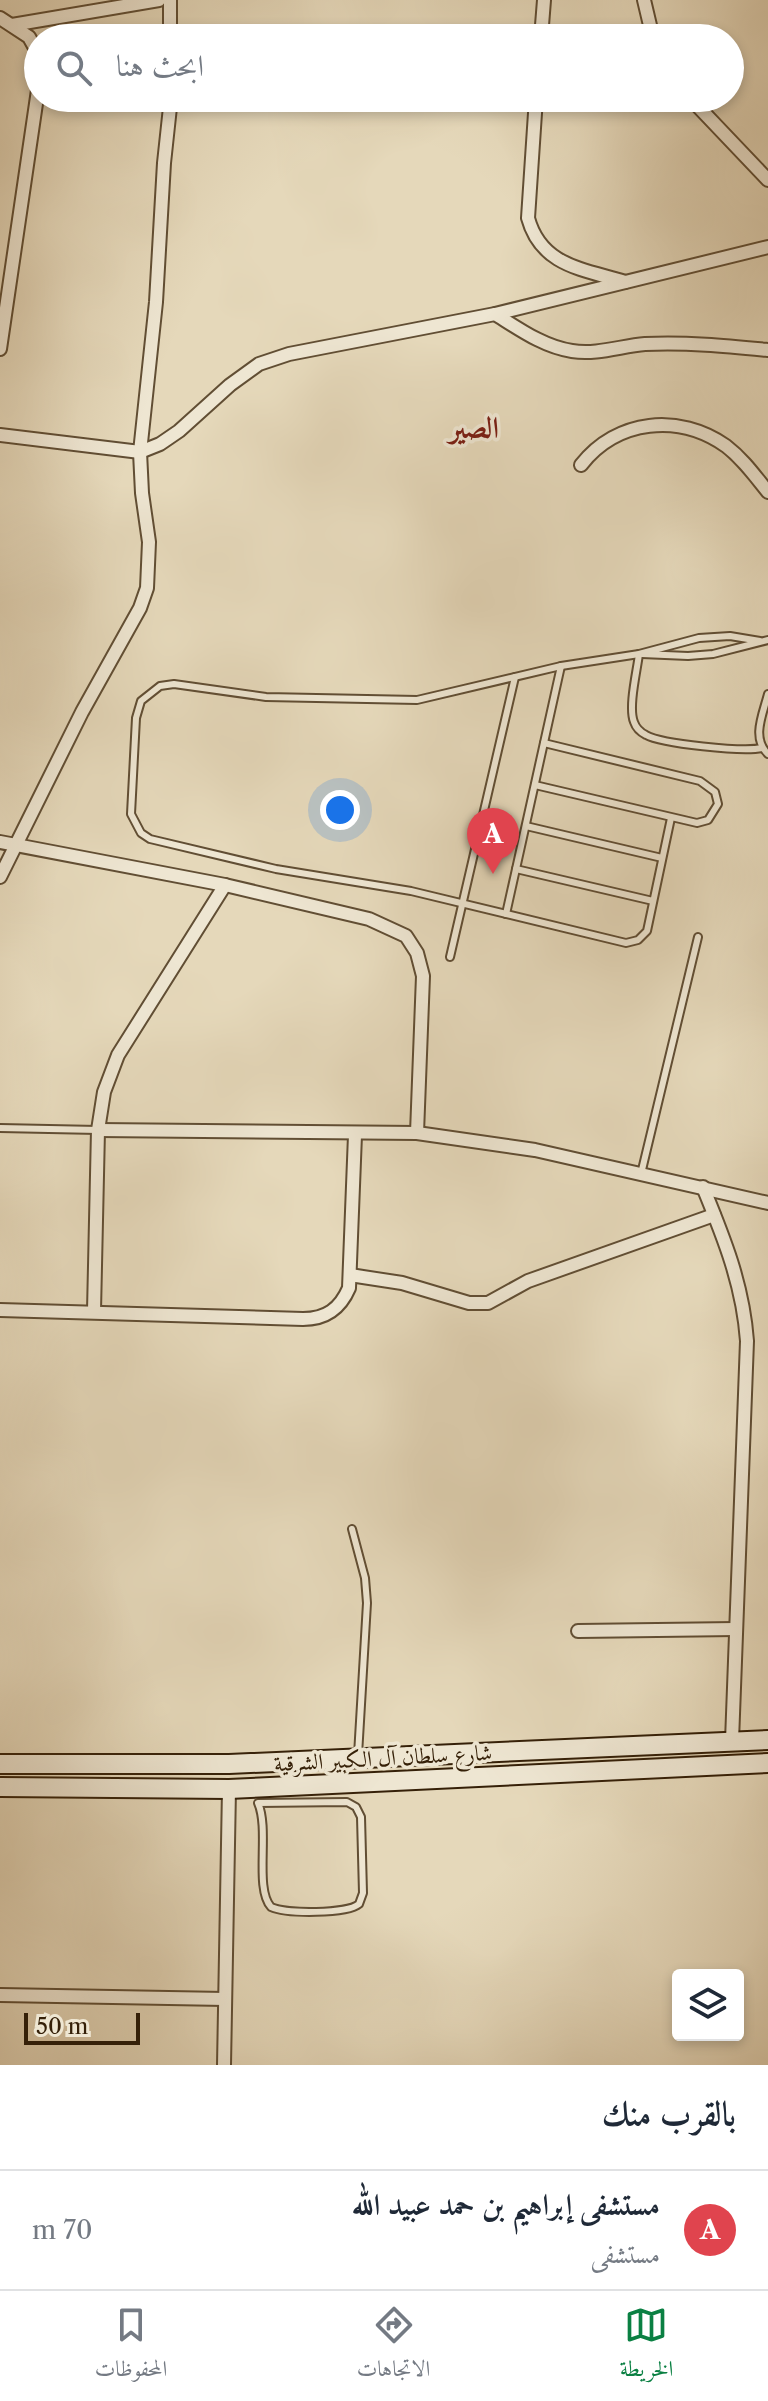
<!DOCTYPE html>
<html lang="ar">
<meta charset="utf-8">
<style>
body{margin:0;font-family:"Libre Caslon Text",Amiri,serif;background:#f2f2f3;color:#1f2937;direction:rtl}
.controls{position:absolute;right:24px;bottom:24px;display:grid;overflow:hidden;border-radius:8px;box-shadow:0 4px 12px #0003}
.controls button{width:72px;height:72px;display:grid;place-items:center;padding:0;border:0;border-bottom:2px solid #e0e1e3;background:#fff;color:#1f2937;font:40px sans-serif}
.scale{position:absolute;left:24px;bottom:20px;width:116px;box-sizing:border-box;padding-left:8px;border:4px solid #352008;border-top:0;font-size:22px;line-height:28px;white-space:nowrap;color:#352008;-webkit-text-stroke:6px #eee6d2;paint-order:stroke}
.you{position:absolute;left:340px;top:810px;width:28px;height:28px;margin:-20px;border:6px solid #fff;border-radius:50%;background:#1a73e8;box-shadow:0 0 0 12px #1a73e833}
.badge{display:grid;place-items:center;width:52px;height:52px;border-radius:50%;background:#0b8043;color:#fff;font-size:26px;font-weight:700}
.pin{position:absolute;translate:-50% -66px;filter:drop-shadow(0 2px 4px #0008)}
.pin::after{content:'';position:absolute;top:42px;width:28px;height:24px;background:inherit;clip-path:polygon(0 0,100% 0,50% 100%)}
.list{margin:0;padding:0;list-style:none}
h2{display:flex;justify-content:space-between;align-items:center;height:104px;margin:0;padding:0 32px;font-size:34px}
h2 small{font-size:26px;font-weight:400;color:#747a83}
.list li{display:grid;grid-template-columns:52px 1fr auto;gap:24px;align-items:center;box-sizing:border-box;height:120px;padding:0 32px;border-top:2px solid #e0e1e3}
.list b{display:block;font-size:30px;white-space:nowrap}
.list p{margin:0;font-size:26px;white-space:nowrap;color:#747a83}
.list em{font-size:26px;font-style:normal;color:#747a83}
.icon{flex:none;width:44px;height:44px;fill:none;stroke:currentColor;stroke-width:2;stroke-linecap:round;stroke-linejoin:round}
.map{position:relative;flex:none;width:768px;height:2065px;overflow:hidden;direction:ltr}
.search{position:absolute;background:#fff;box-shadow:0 4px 12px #0003;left:24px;right:24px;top:24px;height:88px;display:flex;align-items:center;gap:20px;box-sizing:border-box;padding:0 28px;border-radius:44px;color:#747a83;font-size:30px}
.sheet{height:224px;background:#fff}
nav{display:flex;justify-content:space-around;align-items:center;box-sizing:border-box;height:112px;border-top:2px solid #e0e1e3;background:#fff;font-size:22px;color:#747a83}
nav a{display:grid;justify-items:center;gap:4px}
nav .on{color:#0b8043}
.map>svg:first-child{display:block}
</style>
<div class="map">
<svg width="768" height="2065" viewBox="0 0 768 2065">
<rect width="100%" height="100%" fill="#e5d8ba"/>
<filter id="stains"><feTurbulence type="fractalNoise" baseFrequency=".0025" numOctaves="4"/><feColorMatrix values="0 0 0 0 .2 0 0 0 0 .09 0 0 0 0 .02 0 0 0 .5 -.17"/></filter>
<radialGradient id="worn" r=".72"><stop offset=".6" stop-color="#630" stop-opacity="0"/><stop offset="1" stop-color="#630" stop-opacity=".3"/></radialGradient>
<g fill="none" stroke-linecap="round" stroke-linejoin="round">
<!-- lane casing -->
<g stroke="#614e34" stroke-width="10">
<g id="lane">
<path d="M 639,654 C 637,671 628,707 634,722 C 636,728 640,732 646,735 C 662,744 743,752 762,748"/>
<path d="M 642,654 L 688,656 L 713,654 L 768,640"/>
<path d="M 768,694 C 763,714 751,738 768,754"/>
<path d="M 535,785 L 697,823 L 708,820 L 718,804 L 715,792 L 700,781 L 544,743"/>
<path d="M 671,818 L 647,931 L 638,940 L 626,943 L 411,891 L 276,869 L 150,839 L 141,833 L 131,814 L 136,718 L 141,701 L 160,686 L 174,684 L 266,697 L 417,700 L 561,666 L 639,654 L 699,638 L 730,636 L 760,641"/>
<path d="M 526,826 L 662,858"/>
<path d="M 516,869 L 653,901"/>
<path d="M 506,914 L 561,666"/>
<path d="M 450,957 L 515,677"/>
<path d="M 0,1128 L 98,1130"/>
<path d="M 641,1174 L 698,937"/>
<path d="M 352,1529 L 365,1578 L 367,1603 L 358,1755"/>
<path d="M 347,1802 L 356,1807 L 361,1817 L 363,1893 L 359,1904 C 347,1914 286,1914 271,1907 C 254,1888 270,1830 258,1803 Z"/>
</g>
</g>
<!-- street casing -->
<g stroke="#614e34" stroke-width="16">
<g id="street">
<path d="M 170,0 L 170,38"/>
<path d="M 644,0 L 653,38"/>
<path d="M 0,18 L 29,37 L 38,53"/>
<path d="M 12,25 L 159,0"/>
<path d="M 541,38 L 544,0"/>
<path d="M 536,98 L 528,218 C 541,266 583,269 625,282"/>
<path d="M 690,98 L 768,180"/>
<path d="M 495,314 C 519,329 544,347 572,351 C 597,355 621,346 645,344 C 687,342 727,346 768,350"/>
<path d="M 0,349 L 38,90"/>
<path d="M 0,435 L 140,452 L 160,444 L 179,431 L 230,385 L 259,364 L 289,354 L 495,314 L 768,247"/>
<path d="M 581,465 C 617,419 679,413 726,446 C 743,459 755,476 768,492"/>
<path d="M 0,842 L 225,885 L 369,919 L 406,936 L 417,953 L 423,976 L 417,1133"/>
<path d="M 0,877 L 82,712 L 140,608 L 147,588 L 149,542 L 142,493 L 140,452 L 156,302 L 164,163 L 171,98"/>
<path d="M 98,1130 L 417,1133 L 535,1150 L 768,1203"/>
<path d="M 703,1187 C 724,1238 743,1285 747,1341 L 732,1741"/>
<path d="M 350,1275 L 402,1283 L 469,1303 L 488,1303 L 528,1281 L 714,1215"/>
<path d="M 0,1310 L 303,1319 C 326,1319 340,1309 349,1288 L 355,1135"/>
<path d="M 94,1311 L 98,1130 L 104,1092 L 118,1055 L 225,885"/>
<path d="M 578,1631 L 736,1629"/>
<path d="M 0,1995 L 225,1999"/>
<path d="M 224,2065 L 229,1789"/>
</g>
</g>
<!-- secondary casing -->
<g stroke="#352008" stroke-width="22">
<g id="secondary">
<path d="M 0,1764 L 229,1764 L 768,1740"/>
<path d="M 0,1787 L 229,1789 L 768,1763"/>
</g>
</g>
<!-- lane -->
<use href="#lane" stroke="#eee6d2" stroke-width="6"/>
<!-- street -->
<use href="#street" stroke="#eee6d2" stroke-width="12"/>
<!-- secondary -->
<use href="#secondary" stroke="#eee6d2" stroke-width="18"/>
</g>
<g text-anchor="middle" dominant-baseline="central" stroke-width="7" stroke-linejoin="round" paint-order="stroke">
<!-- street labels -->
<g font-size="22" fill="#352008" stroke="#eee6d2">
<text transform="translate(383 1758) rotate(-3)">شارع سلطان آل الكبير الشرقية</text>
</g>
<!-- district labels -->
<g font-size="30" font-weight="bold" fill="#7a1f14" stroke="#eee6d2">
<text x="474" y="427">الصير</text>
</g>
</g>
<rect width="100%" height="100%" filter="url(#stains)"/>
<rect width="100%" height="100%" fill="url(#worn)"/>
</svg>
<div class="controls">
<button><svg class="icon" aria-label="layers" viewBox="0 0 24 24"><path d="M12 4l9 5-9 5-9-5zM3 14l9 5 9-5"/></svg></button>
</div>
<div class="scale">50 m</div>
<div class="you"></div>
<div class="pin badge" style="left:493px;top:874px;background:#e0444e">A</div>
<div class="search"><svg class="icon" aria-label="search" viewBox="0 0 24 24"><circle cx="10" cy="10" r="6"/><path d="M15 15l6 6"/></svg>ابحث هنا</div>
</div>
<section class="sheet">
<h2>بالقرب منك<small></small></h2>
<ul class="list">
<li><span class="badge" style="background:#e0444e">A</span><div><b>مستشفى إبراهيم بن حمد عبيد الله</b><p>مستشفى</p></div><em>70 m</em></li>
</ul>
</section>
<nav>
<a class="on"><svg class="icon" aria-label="map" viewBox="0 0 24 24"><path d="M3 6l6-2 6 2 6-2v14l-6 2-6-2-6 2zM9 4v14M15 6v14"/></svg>الخريطة</a>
<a><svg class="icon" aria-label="directions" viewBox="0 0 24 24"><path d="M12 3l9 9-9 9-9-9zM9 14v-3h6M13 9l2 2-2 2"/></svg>الاتجاهات</a>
<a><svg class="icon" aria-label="saved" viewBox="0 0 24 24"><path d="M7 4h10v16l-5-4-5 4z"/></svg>المحفوظات</a>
</nav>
